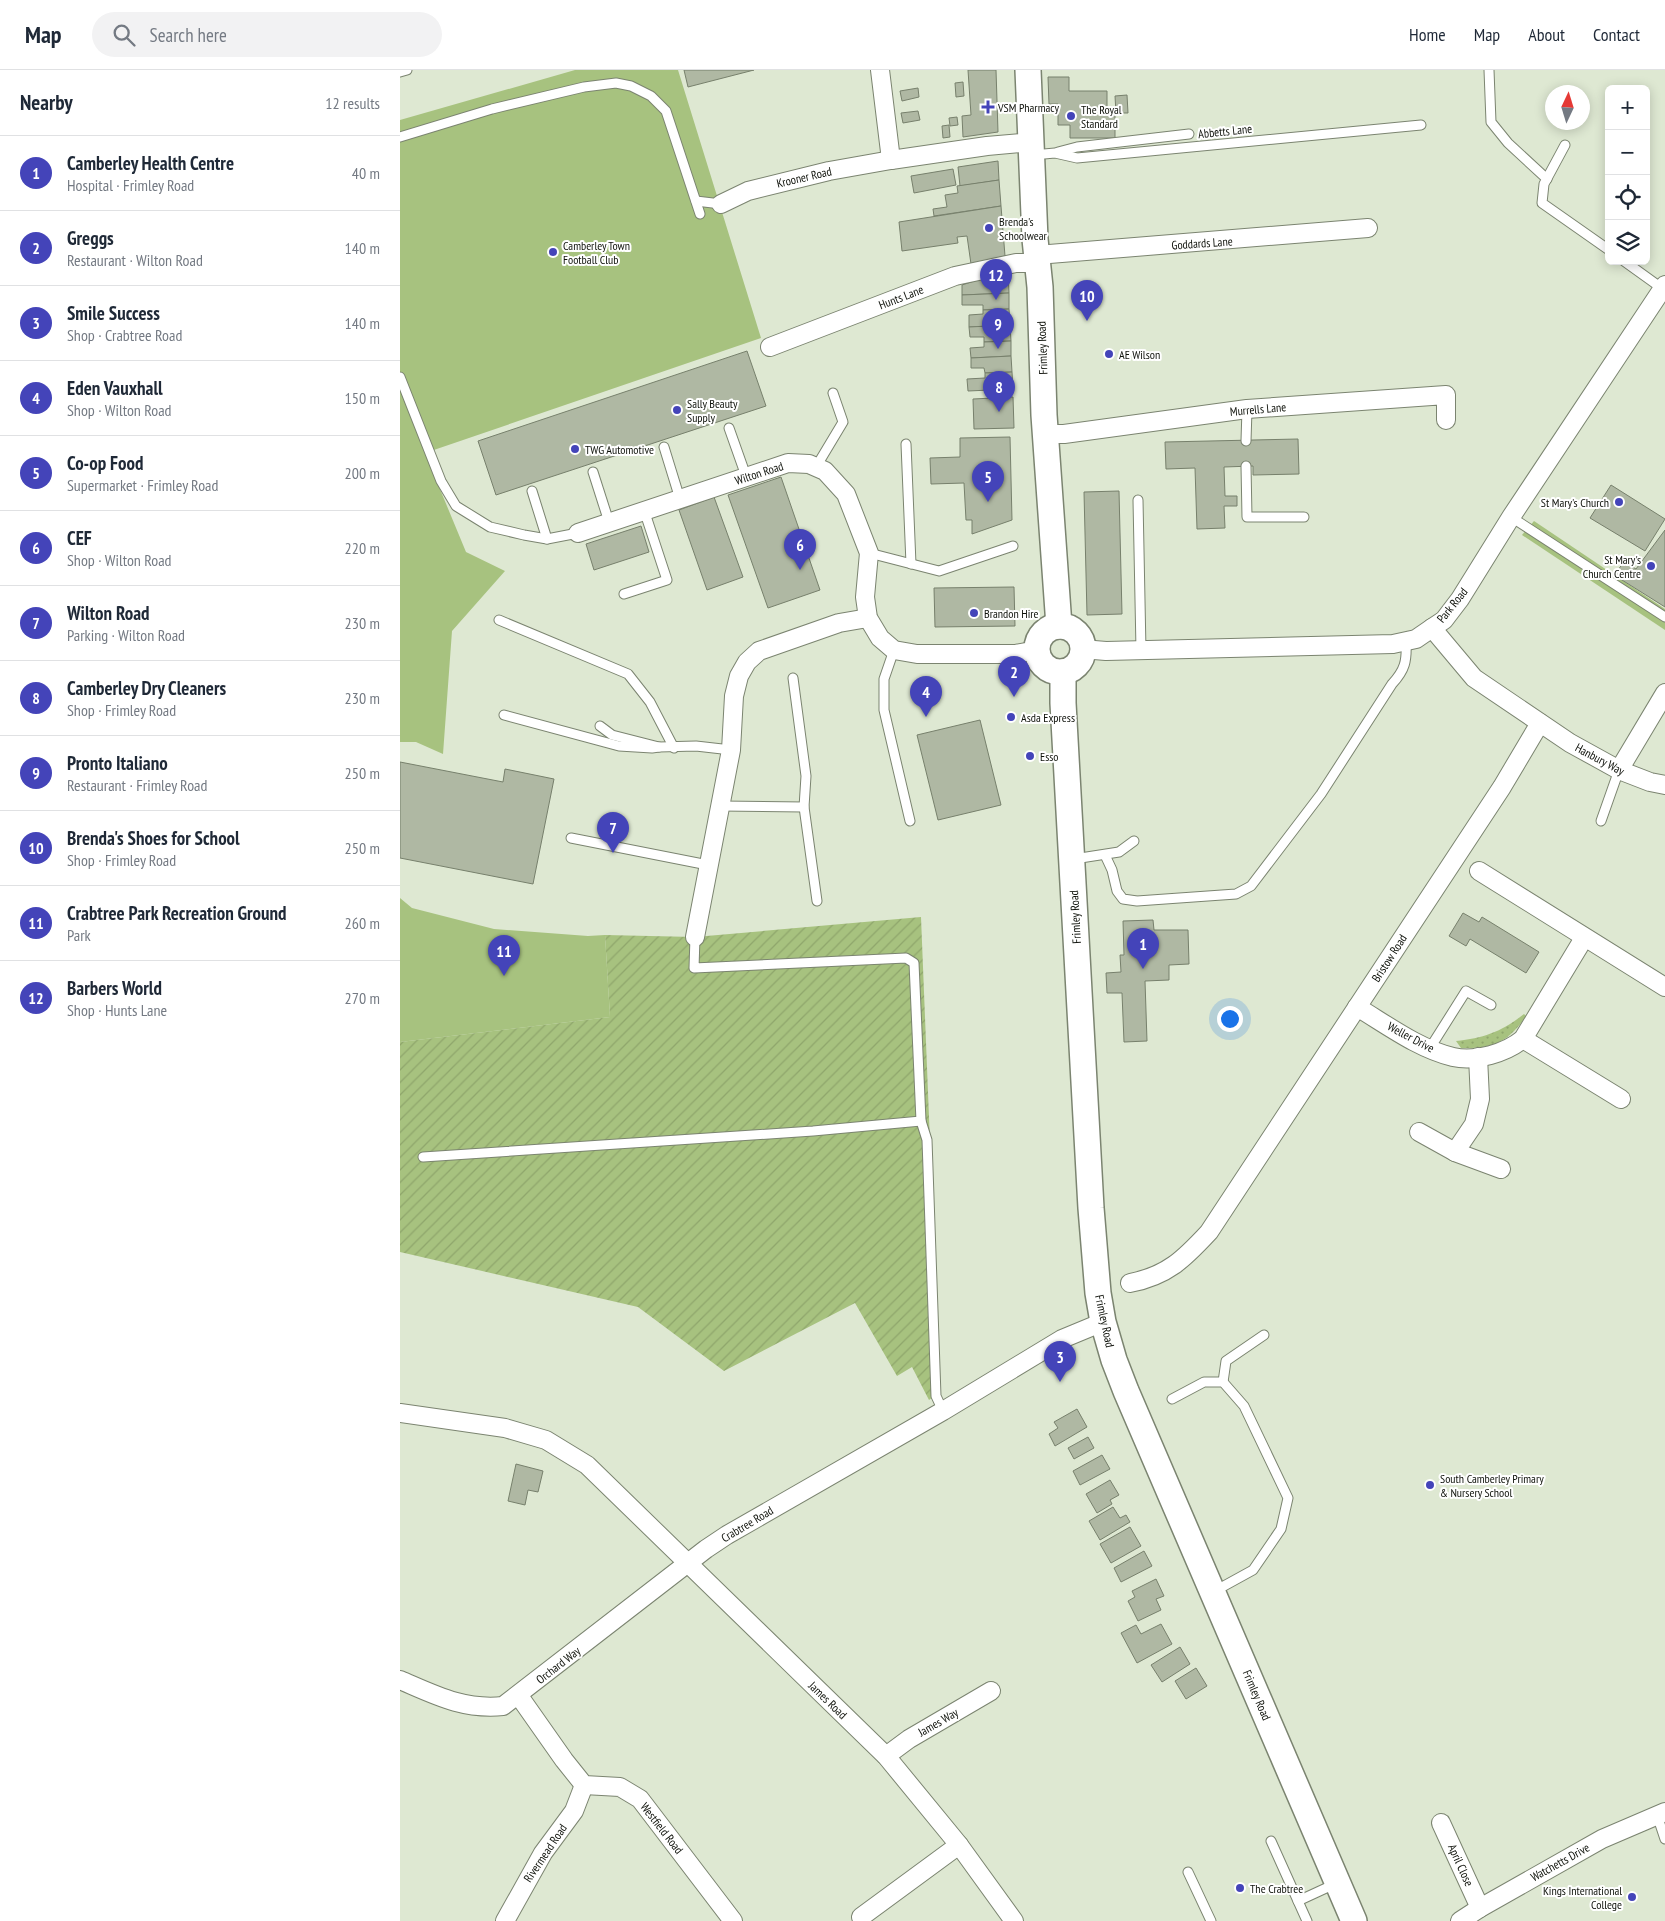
<!DOCTYPE html>
<meta charset="utf-8">
<style>
body{margin:0;font-family:"PT Sans Narrow",sans-serif;background:#f2f2f3;color:#1f2937}
.controls{position:absolute;right:15px;top:15px;display:grid;overflow:hidden;border-radius:8px;box-shadow:0 2px 12px #0003}
.controls button{width:45px;height:45px;display:grid;place-items:center;padding:0;border:0;border-bottom:1px solid #e0e1e3;background:#fff;color:#1f2937;font:25px sans-serif}
.compass{position:absolute;left:1145px;top:15px;width:45px;height:45px;border-radius:50%;background:#fff;box-shadow:0 2px 12px #0003;rotate:4deg}
.you{position:absolute;left:829px;top:948px;width:18px;height:18px;margin:-12px;border:4px solid #fff;border-radius:50%;background:#1a73e8;box-shadow:0 0 0 8px #1a73e833}
.badge{display:grid;place-items:center;width:32px;height:32px;border-radius:50%;background:#4444b9;color:#fff;font-size:16px;font-weight:700}
.pin{position:absolute;translate:-50% -41px;filter:drop-shadow(0 1px 2px #0008)}
.pin::after{content:'';position:absolute;top:26px;width:18px;height:15px;background:inherit;clip-path:polygon(0 0,100% 0,50% 100%)}
.list{margin:0;padding:0;list-style:none}
h2{display:flex;justify-content:space-between;align-items:center;height:65px;margin:0;padding:0 20px;font-size:21px}
h2 small{font-size:16px;font-weight:400;color:#747a83}
.list li{display:grid;grid-template-columns:32px 1fr auto;gap:15px;align-items:center;box-sizing:border-box;height:75px;padding:0 20px;border-top:1px solid #e0e1e3}
.list b{display:block;font-size:19px;white-space:nowrap}
.list p{margin:0;font-size:16px;white-space:nowrap;color:#747a83}
.list em{font-size:16px;font-style:normal;color:#747a83}
.icon{flex:none;width:28px;height:28px;fill:none;stroke:currentColor;stroke-width:2;stroke-linecap:round;stroke-linejoin:round}
.map{position:relative;flex:none;width:1265px;height:1851px;overflow:hidden}
header{display:flex;align-items:center;gap:30px;box-sizing:border-box;height:70px;padding:0 25px;background:#fff;border-bottom:1px solid #e0e1e3}
header strong{font-size:24px}
nav{display:flex;gap:28px;margin-inline-start:auto;font-size:18px}
.search{width:350px;height:45px;background:#f2f2f3;display:flex;align-items:center;gap:12px;box-sizing:border-box;padding:0 18px;border-radius:28px;color:#747a83;font-size:19px}
main{display:flex}
aside{flex:1;background:#fff}
.map>svg:first-child{display:block}
</style>
<header>
<strong>Map</strong>
<div class="search"><svg class="icon" aria-label="search" viewBox="0 0 24 24"><circle cx="10" cy="10" r="6"/><path d="M15 15l6 6"/></svg>Search here</div>
<nav><a>Home</a><a>Map</a><a>About</a><a>Contact</a></nav>
</header>
<main>
<aside>
<h2>Nearby<small>12 results</small></h2>
<ul class="list">
<li><span class="badge">1</span><div><b>Camberley Health Centre</b><p>Hospital · Frimley Road</p></div><em>40 m</em></li>
<li><span class="badge">2</span><div><b>Greggs</b><p>Restaurant · Wilton Road</p></div><em>140 m</em></li>
<li><span class="badge">3</span><div><b>Smile Success</b><p>Shop · Crabtree Road</p></div><em>140 m</em></li>
<li><span class="badge">4</span><div><b>Eden Vauxhall</b><p>Shop · Wilton Road</p></div><em>150 m</em></li>
<li><span class="badge">5</span><div><b>Co-op Food</b><p>Supermarket · Frimley Road</p></div><em>200 m</em></li>
<li><span class="badge">6</span><div><b>CEF</b><p>Shop · Wilton Road</p></div><em>220 m</em></li>
<li><span class="badge">7</span><div><b>Wilton Road</b><p>Parking · Wilton Road</p></div><em>230 m</em></li>
<li><span class="badge">8</span><div><b>Camberley Dry Cleaners</b><p>Shop · Frimley Road</p></div><em>230 m</em></li>
<li><span class="badge">9</span><div><b>Pronto Italiano</b><p>Restaurant · Frimley Road</p></div><em>250 m</em></li>
<li><span class="badge">10</span><div><b>Brenda's Shoes for School</b><p>Shop · Frimley Road</p></div><em>250 m</em></li>
<li><span class="badge">11</span><div><b>Crabtree Park Recreation Ground</b><p>Park</p></div><em>260 m</em></li>
<li><span class="badge">12</span><div><b>Barbers World</b><p>Shop · Hunts Lane</p></div><em>270 m</em></li>
</ul>
</aside>
<div class="map">
<svg width="1265" height="1851" viewBox="0 0 1265 1851">
<defs>
<pattern id="grass-dots" width="8" height="8" patternUnits="userSpaceOnUse" patternTransform="scale(1.25)"><rect width="8" height="8" fill="#a7c27f"/><path d="M2 2h.1M6 6h.1" fill="none" stroke="#8fa66c" stroke-width="1.8" stroke-linecap="round"/></pattern>
<pattern id="garden-furrows" width="10" height="10" patternUnits="userSpaceOnUse" patternTransform="scale(1.25)"><rect width="10" height="10" fill="#a7c27f"/><path d="M-1 1l2-2M0 10L10 0M9 11l2-2" fill="none" stroke="#8fa66c"/></pattern>
</defs>
<rect width="100%" height="100%" fill="#dee8d2"/>
<!-- grass -->
<path fill="url(#grass-dots)" d="M 1124,944 L 1126,946 C 1109,972 1092,979 1061,978 L 1056,971 C 1084,968 1101,962 1124,944 Z"/>
<!-- park -->
<g fill="#a7c27f">
<path d="M 175,0 L 278,0 L 361,268 L 25,383 L 66,482 L 105,501 L 52,561 L 43,684 L 16,672 L 0,672 L 0,50 Z"/>
<path d="M 1134,451 L 1265,539 L 1265,560 L 1122,465 Z"/>
<path d="M 0,828 L 12,838 L 94,859 L 188,866 L 205,865 L 210,947 L 0,972 Z"/>
</g>
<!-- garden -->
<path fill="url(#garden-furrows)" d="M 521,847 L 540,1322 L 529,1330 L 512,1297 L 497,1306 L 455,1233 L 324,1301 L 238,1237 L 0,1182 L 0,972 L 210,947 L 205,865 L 295,867 Z"/>
<!-- building -->
<g fill="#afb8a3" stroke="#77806c">
<path d="M 284,0 L 354,0 L 288,17 Z"/>
<path d="M 568,0 L 596,0 L 598,62 L 563,67 L 562,46 L 571,45 Z"/>
<path d="M 648,7 L 669,7 L 669,21 L 707,21 L 707,39 L 715,39 L 715,68 L 670,68 L 670,55 L 658,55 L 658,34 L 649,34 Z"/>
<path d="M 563,12 L 564,26 L 556,27 L 555,13 Z"/>
<path d="M 518,18 L 519,27 L 502,31 L 500,21 Z"/>
<path d="M 727,25 L 728,43 L 716,43 L 715,26 Z"/>
<path d="M 518,41 L 520,50 L 503,53 L 501,43 Z"/>
<path d="M 557,47 L 558,55 L 550,56 L 549,48 Z"/>
<path d="M 549,55 L 550,67 L 543,68 L 542,56 Z"/>
<path d="M 598,91 L 599,110 L 560,116 L 558,97 Z"/>
<path d="M 553,99 L 556,115 L 514,123 L 511,106 Z"/>
<path d="M 599,110 L 601,136 L 534,146 L 533,139 L 547,137 L 545,125 L 558,123 L 557,116 Z"/>
<path d="M 601,136 L 605,186 L 571,194 L 567,166 L 557,167 L 558,173 L 502,181 L 499,152 Z"/>
<path d="M 608,200 L 609,223 L 562,225 L 562,215 Z"/>
<path d="M 609,223 L 609,239 L 583,240 L 583,235 L 562,235 L 562,225 Z"/>
<path d="M 609,239 L 610,255 L 569,257 L 569,245 L 583,244 L 583,240 Z"/>
<path d="M 610,255 L 611,271 L 584,272 L 584,267 L 570,267 L 569,257 Z"/>
<path d="M 611,271 L 611,286 L 571,288 L 570,278 L 584,277 L 584,272 Z"/>
<path d="M 347,281 L 366,336 L 96,425 L 78,371 Z"/>
<path d="M 611,286 L 612,302 L 585,303 L 584,298 L 571,298 L 571,288 Z"/>
<path d="M 612,302 L 613,319 L 568,321 L 567,309 L 585,308 L 585,303 Z"/>
<path d="M 613,327 L 614,358 L 574,359 L 573,329 Z"/>
<path d="M 610,367 L 612,450 L 572,464 L 572,450 L 566,450 L 564,413 L 531,414 L 530,388 L 560,387 L 560,368 Z"/>
<path d="M 898,369 L 899,404 L 853,405 L 853,396 L 824,397 L 825,426 L 837,426 L 837,436 L 824,436 L 825,458 L 797,459 L 795,398 L 766,399 L 765,372 Z"/>
<path d="M 381,407 L 420,520 L 368,538 L 328,425 Z"/>
<path d="M 1211,415 L 1265,449 L 1245,481 L 1190,448 Z"/>
<path d="M 719,421 L 722,544 L 687,545 L 684,422 Z"/>
<path d="M 314,427 L 343,507 L 307,520 L 279,440 Z"/>
<path d="M 241,456 L 249,482 L 194,500 L 186,474 Z"/>
<path d="M 1265,460 L 1265,537 L 1214,505 L 1224,492 L 1236,499 Z"/>
<path d="M 614,517 L 615,556 L 535,557 L 534,518 Z"/>
<path d="M 580,650 L 601,735 L 538,750 L 517,665 Z"/>
<path d="M 0,692 L 103,712 L 105,699 L 154,709 L 133,814 L 0,788 Z"/>
<path d="M 1063,843 L 1079,852 L 1082,847 L 1139,882 L 1126,903 L 1070,869 L 1066,876 L 1049,866 Z"/>
<path d="M 753,850 L 754,860 L 788,860 L 789,894 L 769,895 L 769,910 L 745,911 L 747,971 L 724,972 L 722,923 L 707,923 L 706,903 L 721,902 L 720,885 L 724,885 L 723,851 Z"/>
<path d="M 677,1339 L 687,1357 L 655,1376 L 649,1364 L 658,1358 L 654,1352 Z"/>
<path d="M 688,1367 L 694,1378 L 674,1389 L 668,1378 Z"/>
<path d="M 702,1385 L 710,1399 L 680,1415 L 673,1401 Z"/>
<path d="M 116,1394 L 143,1401 L 138,1422 L 128,1420 L 125,1435 L 108,1431 Z"/>
<path d="M 710,1410 L 719,1425 L 710,1430 L 712,1434 L 697,1443 L 686,1424 Z"/>
<path d="M 713,1437 L 720,1448 L 726,1445 L 730,1452 L 700,1470 L 689,1451 Z"/>
<path d="M 730,1457 L 741,1476 L 711,1493 L 700,1474 Z"/>
<path d="M 744,1481 L 752,1496 L 721,1512 L 714,1498 Z"/>
<path d="M 756,1509 L 764,1526 L 756,1529 L 761,1540 L 738,1551 L 728,1531 L 735,1527 L 732,1521 Z"/>
<path d="M 761,1554 L 772,1574 L 737,1593 L 721,1563 L 736,1555 L 741,1564 Z"/>
<path d="M 780,1577 L 790,1594 L 762,1612 L 751,1595 Z"/>
<path d="M 796,1598 L 807,1616 L 786,1629 L 775,1611 Z"/>
</g>
<g fill="none" stroke-linecap="round" stroke-linejoin="round">
<!-- service casing -->
<g stroke="#7b8470" stroke-width="11">
<g id="service">
<path d="M 1089,0 L 1091,52 L 1108,73 L 1147,109"/>
<path d="M 0,2 L 7,0"/>
<path d="M 0,67 L 92,39 L 184,17 L 216,13 L 231,16 L 251,26 L 266,41 L 300,144"/>
<path d="M 1165,75 L 1144,114 L 1142,133 L 1209,180"/>
<path d="M 658,82 L 677,77 L 789,64"/>
<path d="M 633,85 L 655,83 L 677,88 L 1021,55"/>
<path d="M 296,131 L 321,134"/>
<path d="M 1224,191 L 1263,219"/>
<path d="M 0,307 L 41,411 L 56,436 L 90,457 L 124,465 L 147,469 L 178,463"/>
<path d="M 329,358 L 346,406"/>
<path d="M 846,371 L 847,339"/>
<path d="M 506,374 L 511,494"/>
<path d="M 264,377 L 280,429"/>
<path d="M 846,396 L 847,447 L 904,447"/>
<path d="M 416,397 L 443,352 L 433,323"/>
<path d="M 193,402 L 209,452"/>
<path d="M 132,421 L 147,469"/>
<path d="M 738,430 L 741,580"/>
<path d="M 1111,447 L 1265,547"/>
<path d="M 469,483 L 539,501 L 613,476"/>
<path d="M 224,524 L 267,510 L 244,440"/>
<path d="M 99,550 L 228,604 L 250,632 L 274,678"/>
<path d="M 494,580 L 484,609 L 484,640 L 510,751"/>
<path d="M 393,608 L 406,706 L 404,737 L 417,831"/>
<path d="M 104,645 L 219,676 L 252,678 L 259,677"/>
<path d="M 200,656 L 212,665 L 259,677 L 296,676 L 331,680"/>
<path d="M 320,736 L 404,737"/>
<path d="M 1201,751 L 1219,700"/>
<path d="M 171,768 L 308,795"/>
<path d="M 705,785 L 712,800 L 717,821 L 723,829 L 737,831 L 836,824 L 851,816 L 921,724 L 992,614 C 1005,600 1007,591 1006,572"/>
<path d="M 674,789 L 719,782 L 734,771"/>
<path d="M 295,867 L 294,898 L 506,888 L 514,893 L 521,1051 L 527,1070 L 536,1326 L 543,1341"/>
<path d="M 1030,978 L 1066,921 L 1091,935"/>
<path d="M 23,1087 L 413,1061 L 521,1051"/>
<path d="M 823,1312 L 826,1291 L 864,1265"/>
<path d="M 772,1329 L 804,1312 L 823,1312 L 844,1336 L 888,1428 L 881,1459 L 853,1500 L 813,1522"/>
<path d="M 1257,1745 L 1265,1769"/>
<path d="M 871,1771 L 907,1851"/>
<path d="M 788,1802 L 811,1851"/>
<path d="M 898,1831 L 937,1813"/>
</g>
</g>
<!-- minor casing -->
<g stroke="#7b8470" stroke-width="20">
<g id="minor">
<path d="M 480,0 L 491,90"/>
<path d="M 321,134 L 348,121 L 429,101 L 491,90 L 587,76 L 632,72"/>
<path d="M 637,185 L 968,158"/>
<path d="M 370,277 L 555,206 L 616,193 L 637,193"/>
<path d="M 645,364 L 664,364 L 847,339 L 1046,325 L 1046,350"/>
<path d="M 178,463 L 388,393 L 409,394 L 425,401 L 446,424 L 469,483 L 465,527 L 468,548 L 480,568 L 494,580 L 517,584 L 615,584 L 637,580"/>
<path d="M 1032,558 L 1074,608 L 1170,673 L 1219,700 L 1250,712 L 1265,715"/>
<path d="M 682,579 L 706,581 L 993,574 L 1016,569 L 1032,558 L 1044,550 L 1060,529 L 1111,447 L 1265,215"/>
<path d="M 1219,700 L 1265,623"/>
<path d="M 1079,801 L 1265,917"/>
<path d="M 295,867 L 331,680 L 334,626 L 339,606 L 347,592 L 359,581 L 439,553 L 468,548"/>
<path d="M 957,937 C 987,955 1019,979 1053,987 C 1076,992 1106,983 1123,969 L 1184,868"/>
<path d="M 1123,969 L 1221,1029"/>
<path d="M 1019,1062 L 1055,1082 L 1101,1099"/>
<path d="M 1055,1082 L 1074,1054 L 1080,1029 L 1078,987"/>
<path d="M 730,1213 C 767,1206 784,1189 809,1162 L 1102,717 L 1140,653"/>
<path d="M 0,1343 L 105,1358 L 146,1370 L 187,1395 L 486,1686 L 559,1775 L 614,1851"/>
<path d="M 0,1610 C 35,1625 63,1640 103,1636 L 306,1479 L 327,1465 L 543,1341 L 662,1269 L 703,1252"/>
<path d="M 119,1626 L 164,1690 L 184,1715 L 220,1717 L 240,1729 L 333,1851"/>
<path d="M 486,1686 L 509,1669 L 591,1621"/>
<path d="M 1041,1753 L 1080,1838"/>
<path d="M 461,1847 L 559,1775"/>
<path d="M 105,1851 L 143,1783 L 174,1741 L 184,1715"/>
<path d="M 1060,1851 L 1080,1838 L 1202,1769 L 1265,1742"/>
</g>
</g>
<!-- secondary casing -->
<g stroke="#7b8470" stroke-width="28">
<g id="secondary">
<path d="M 628,0 L 635,169 L 640,217 L 644,345 L 659,556"/>
<circle cx="660" cy="579" r="23"/>
<path d="M 663,602 L 663,633 L 691,1138 L 698,1223 L 703,1252 L 714,1290 L 726,1321 L 954,1851"/>
</g>
</g>
<!-- service -->
<use href="#service" stroke="#fff" stroke-width="9"/>
<!-- minor -->
<use href="#minor" stroke="#fff" stroke-width="18"/>
<!-- secondary -->
<use href="#secondary" stroke="#fff" stroke-width="25"/>
</g>
<!-- markers -->
<g fill="#4444b9" stroke="#fff" stroke-width="2">
<path d="M585.5 29.5h5v5h5v5h-5v5h-5v-5h-5v-5h5z"/>
<circle cx="671" cy="46" r="5"/>
<circle cx="589" cy="158" r="5"/>
<circle cx="153" cy="182" r="5"/>
<circle cx="709" cy="284" r="5"/>
<circle cx="277" cy="340" r="5"/>
<circle cx="175" cy="379" r="5"/>
<circle cx="1219" cy="432" r="5"/>
<circle cx="1251" cy="496" r="5"/>
<circle cx="574" cy="543" r="5"/>
<circle cx="611" cy="647" r="5"/>
<circle cx="630" cy="686" r="5"/>
<circle cx="1030" cy="1415" r="5"/>
<circle cx="840" cy="1818" r="5"/>
<circle cx="1232" cy="1827" r="5"/>
</g>
<g text-anchor="middle" dominant-baseline="central" stroke-width="4" stroke-linejoin="round" paint-order="stroke">
<!-- poi labels -->
<g font-size="12" fill="#0f120b" stroke="#fff" text-anchor="start">
<text x="598" y="37">VSM Pharmacy</text>
<text x="681" y="39">The Royal<tspan x="681" dy="14">Standard</tspan></text>
<text x="599" y="151">Brenda's<tspan x="599" dy="14">Schoolwear</tspan></text>
<text x="163" y="175">Camberley Town<tspan x="163" dy="14">Football Club</tspan></text>
<text x="719" y="284">AE Wilson</text>
<text x="287" y="333">Sally Beauty<tspan x="287" dy="14">Supply</tspan></text>
<text x="185" y="379">TWG Automotive</text>
<text x="1209" y="432" text-anchor="end">St Mary's Church</text>
<text x="1241" y="489" text-anchor="end">St Mary's<tspan x="1241" dy="14">Church Centre</tspan></text>
<text x="584" y="543">Brandon Hire</text>
<text x="621" y="647">Asda Express</text>
<text x="640" y="686">Esso</text>
<text x="1040" y="1408">South Camberley Primary<tspan x="1040" dy="14">&amp; Nursery School</tspan></text>
<text x="850" y="1818">The Crabtree</text>
<text x="1222" y="1820" text-anchor="end">Kings International<tspan x="1222" dy="14">College</tspan></text>
</g>
<!-- street labels -->
<g font-size="12" fill="#0f120b" stroke="#fff">
<text transform="translate(825 61) rotate(-6)">Abbetts Lane</text>
<text transform="translate(404 107) rotate(-13)">Krooner Road</text>
<text transform="translate(802 173) rotate(-4)">Goddards Lane</text>
<text transform="translate(501 227) rotate(-21)">Hunts Lane</text>
<text transform="translate(642 278) rotate(-92)">Frimley Road</text>
<text transform="translate(858 339) rotate(-5)">Murrells Lane</text>
<text transform="translate(359 403) rotate(-18)">Wilton Road</text>
<text transform="translate(1052 535) rotate(-51)">Park Road</text>
<text transform="translate(1200 689) rotate(28)">Hanbury Way</text>
<text transform="translate(675 847) rotate(-93)">Frimley Road</text>
<text transform="translate(989 888) rotate(-57)">Bristow Road</text>
<text transform="translate(1011 967) rotate(28)">Weller Drive</text>
<text transform="translate(705 1251) rotate(78)">Frimley Road</text>
<text transform="translate(347 1454) rotate(-31)">Crabtree Road</text>
<text transform="translate(158 1595) rotate(-38)">Orchard Way</text>
<text transform="translate(857 1625) rotate(67)">Frimley Road</text>
<text transform="translate(428 1630) rotate(44)">James Road</text>
<text transform="translate(538 1652) rotate(-30)">James Way</text>
<text transform="translate(262 1758) rotate(52)">Westfield Road</text>
<text transform="translate(145 1783) rotate(-56)">Rivermead Road</text>
<text transform="translate(1160 1792) rotate(-29)">Watchetts Drive</text>
<text transform="translate(1061 1795) rotate(66)">April Close</text>
</g>
</g>
</svg>
<div class="controls">
<button>+</button>
<button>−</button>
<button><svg class="icon" aria-label="locate" viewBox="0 0 24 24"><circle cx="12" cy="12" r="6"/><path d="M12 2v4M12 18v4M2 12h4M18 12h4"/></svg></button>
<button><svg class="icon" aria-label="layers" viewBox="0 0 24 24"><path d="M12 4l9 5-9 5-9-5zM3 14l9 5 9-5"/></svg></button>
</div>
<svg class="compass" viewBox="-18 -18 36 36"><path d="M0-13l5 13h-10z" fill="#e53935"/><path d="M0 13l5-13h-10z" fill="#747a83"/></svg>
<div class="you"></div>
<div class="pin badge" style="left:743px;top:899px">1</div>
<div class="pin badge" style="left:614px;top:627px">2</div>
<div class="pin badge" style="left:660px;top:1312px">3</div>
<div class="pin badge" style="left:526px;top:647px">4</div>
<div class="pin badge" style="left:588px;top:432px">5</div>
<div class="pin badge" style="left:400px;top:500px">6</div>
<div class="pin badge" style="left:213px;top:783px">7</div>
<div class="pin badge" style="left:599px;top:342px">8</div>
<div class="pin badge" style="left:598px;top:279px">9</div>
<div class="pin badge" style="left:687px;top:251px">10</div>
<div class="pin badge" style="left:104px;top:906px">11</div>
<div class="pin badge" style="left:596px;top:230px">12</div>
</div>
</main>
